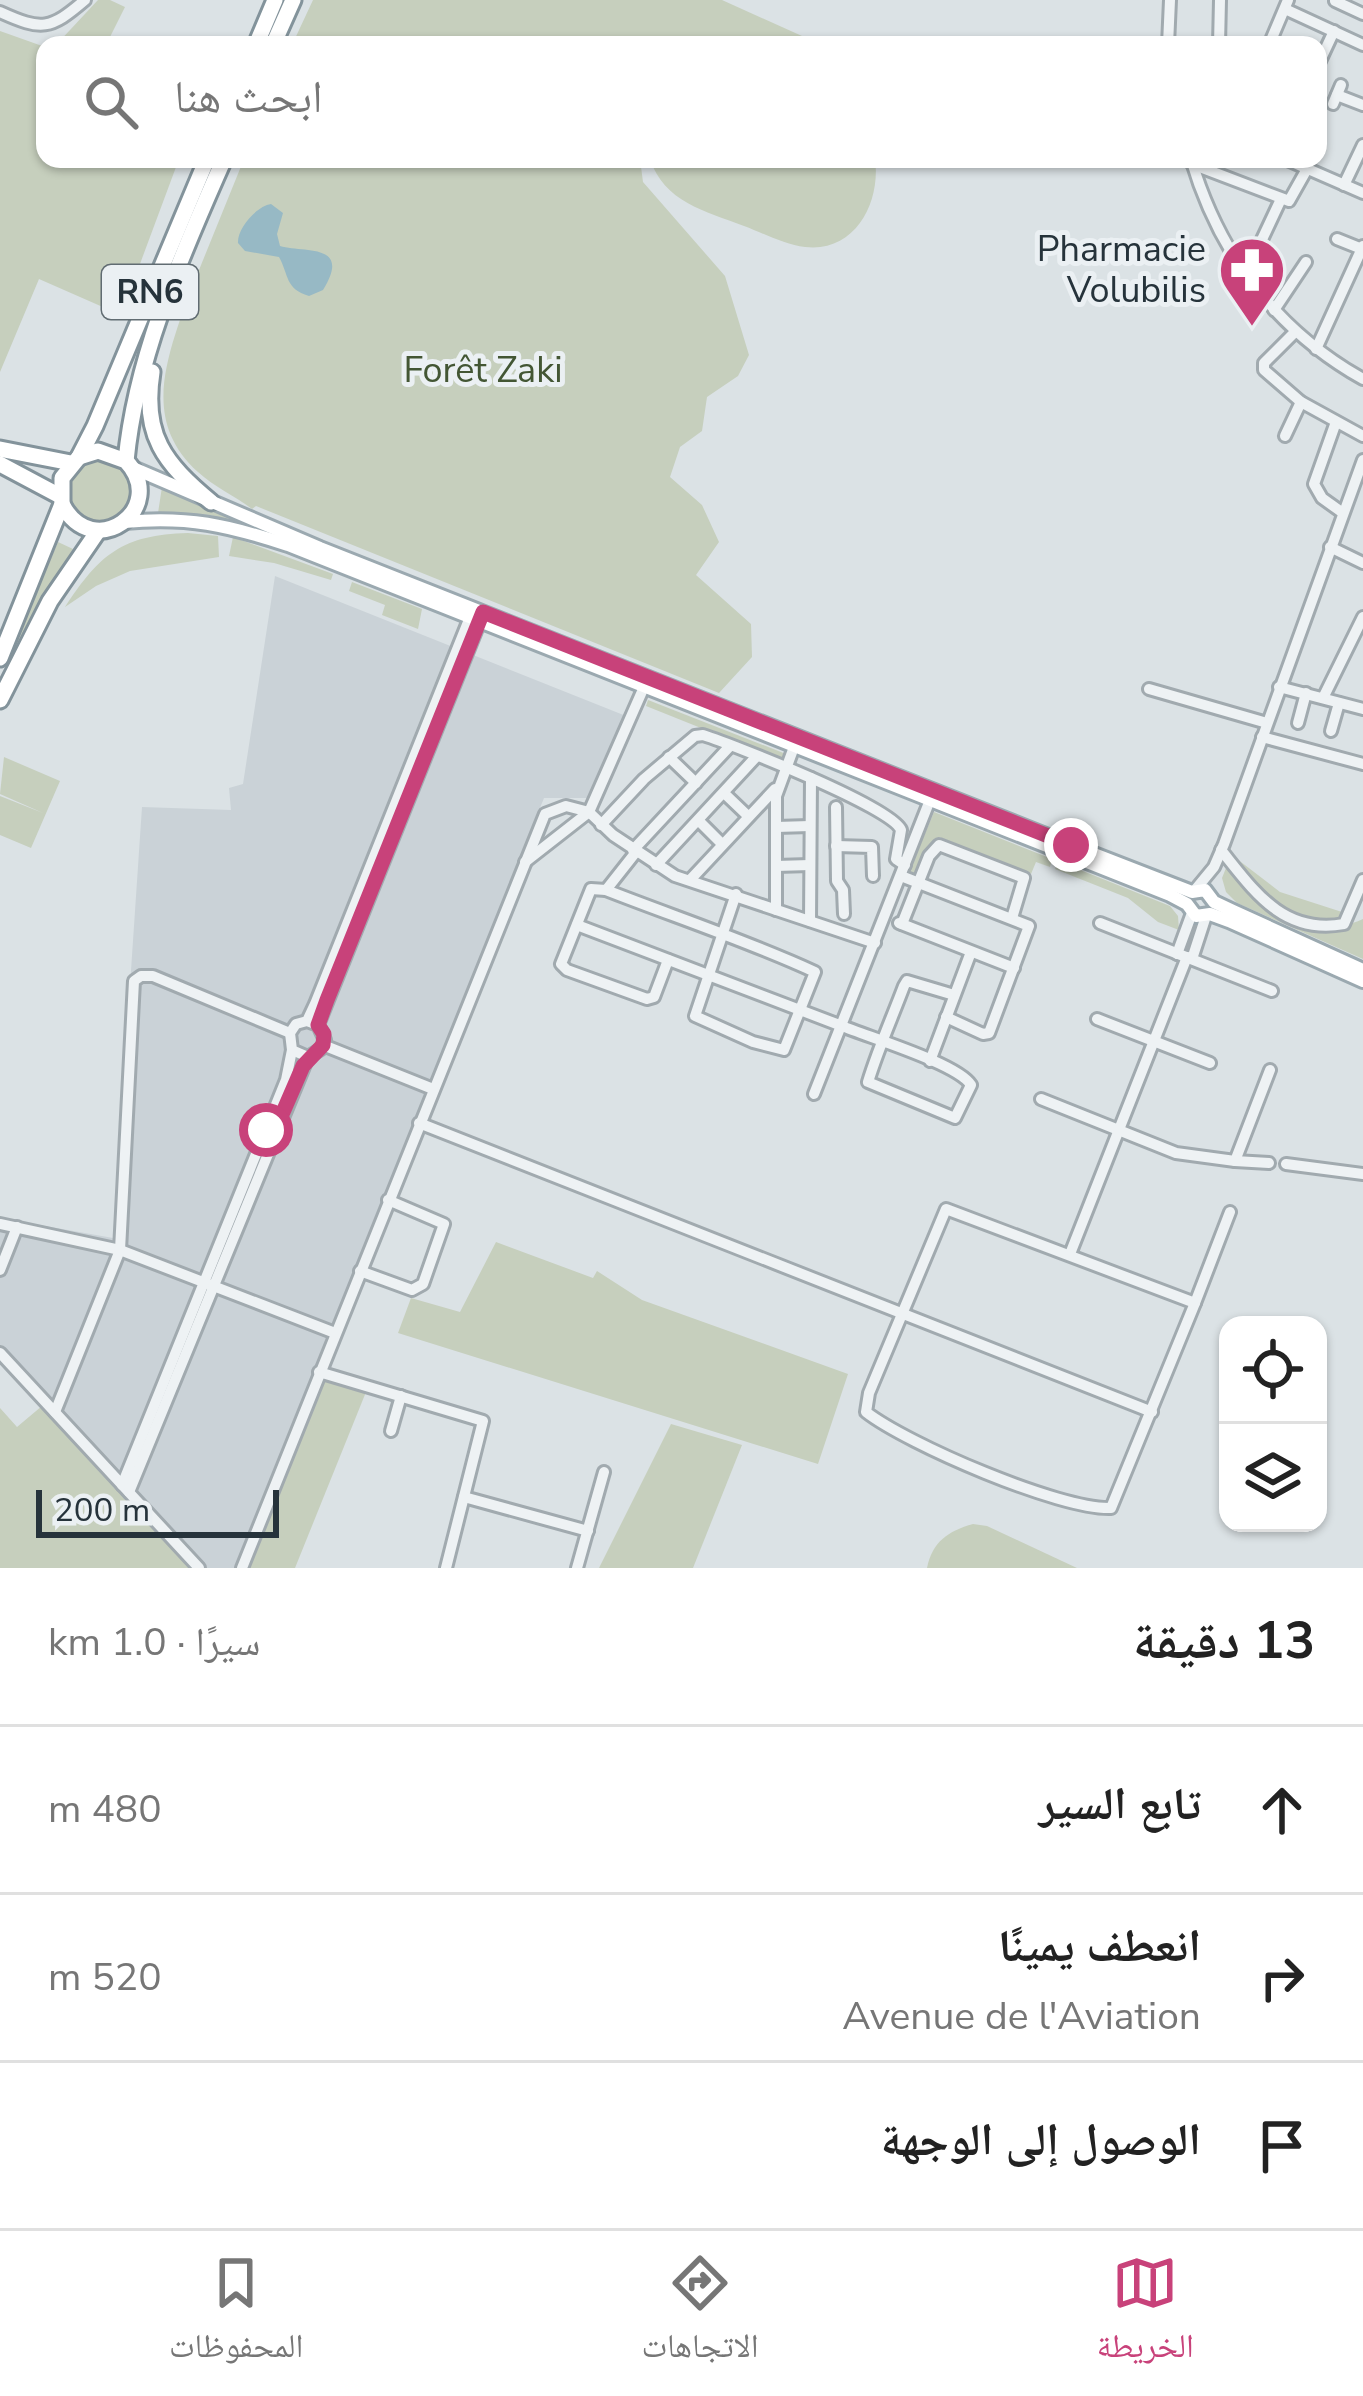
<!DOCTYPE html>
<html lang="ar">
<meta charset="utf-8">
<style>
body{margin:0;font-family:"Nunito Sans","Noto Naskh Arabic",sans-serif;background:#f6f6f6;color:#222;direction:rtl}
.controls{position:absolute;right:36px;bottom:36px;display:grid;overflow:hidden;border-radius:24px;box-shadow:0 3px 9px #0004}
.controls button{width:108px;height:108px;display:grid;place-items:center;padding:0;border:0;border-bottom:3px solid #e0e0e0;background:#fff;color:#222;font:60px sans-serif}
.scale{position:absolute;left:36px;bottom:30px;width:243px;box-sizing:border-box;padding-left:12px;border:6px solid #26333b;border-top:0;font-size:33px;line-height:42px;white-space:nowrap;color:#26333b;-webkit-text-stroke:9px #ebf0f3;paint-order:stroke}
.stop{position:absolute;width:36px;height:36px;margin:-27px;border:9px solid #c8427a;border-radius:50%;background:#fff}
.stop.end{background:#c8427a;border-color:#fff;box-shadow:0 3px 12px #0008}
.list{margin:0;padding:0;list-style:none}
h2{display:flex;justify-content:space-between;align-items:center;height:156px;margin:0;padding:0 48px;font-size:51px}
h2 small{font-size:39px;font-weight:400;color:#767676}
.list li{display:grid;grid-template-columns:78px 1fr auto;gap:36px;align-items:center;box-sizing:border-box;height:168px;padding:0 48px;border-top:3px solid #e0e0e0}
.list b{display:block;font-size:45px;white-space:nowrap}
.list p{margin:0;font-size:39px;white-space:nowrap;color:#767676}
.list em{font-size:39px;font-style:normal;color:#767676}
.icon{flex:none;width:66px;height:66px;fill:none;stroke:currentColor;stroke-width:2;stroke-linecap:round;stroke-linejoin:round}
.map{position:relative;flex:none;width:1363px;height:1568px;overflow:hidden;direction:ltr}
.search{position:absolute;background:#fff;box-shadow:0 3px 9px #0004;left:36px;right:36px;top:36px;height:132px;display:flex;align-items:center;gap:30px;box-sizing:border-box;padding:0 42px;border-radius:24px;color:#767676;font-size:45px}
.sheet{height:660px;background:#fff}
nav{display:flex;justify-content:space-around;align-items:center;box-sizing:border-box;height:168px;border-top:3px solid #e0e0e0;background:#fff;font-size:33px;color:#767676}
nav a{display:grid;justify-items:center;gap:6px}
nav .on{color:#c8427a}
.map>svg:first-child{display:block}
</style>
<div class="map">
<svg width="1363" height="1568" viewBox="0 0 1363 1568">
<rect width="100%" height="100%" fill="#dbe2e5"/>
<!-- built -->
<path fill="#cad2d7" d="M 275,576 L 626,716 L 591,798 L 544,798 L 234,1568 L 191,1568 L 0,1360 L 0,1218 L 113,1238 L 142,807 L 231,810 L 229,788 L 243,784 Z"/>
<!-- green -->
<g fill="#c6cfbd">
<path d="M 98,0 L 110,0 L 125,7 L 106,45 L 56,45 Z"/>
<path d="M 313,0 L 722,0 L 822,45 L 292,45 Z"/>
<path d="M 0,31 L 45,47 L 45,159 L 179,159 L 121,315 L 39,279 L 0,372 Z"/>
<path d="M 244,159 L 640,159 L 643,182 L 725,276 L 749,355 L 738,376 L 707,397 L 702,431 L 680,447 L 670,477 L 702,505 L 719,542 L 696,575 L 751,624 L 752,657 L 719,693 L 256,506 L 252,509 C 235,496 214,487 198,472 C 133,413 176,342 196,270 L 199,270 Z"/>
<path d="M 650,159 L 875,159 C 881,201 856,253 805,247 C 785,245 763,233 744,226 C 705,211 664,202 650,159 Z"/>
<circle cx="100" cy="491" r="30"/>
<path d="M 162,487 L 284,538 L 210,515 L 158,513 Z"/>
<path d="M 188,533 L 218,536 L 219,557 L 130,571 L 96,586 L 65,607 C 100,554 122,535 188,533 Z"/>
<path d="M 233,537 L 333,574 L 331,580 L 274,563 L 229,556 Z"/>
<path d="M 58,542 L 73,549 L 10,657 L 9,656 Z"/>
<path d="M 352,582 L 422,609 L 418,629 L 382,615 L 385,605 L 349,591 Z"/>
<path d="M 648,700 L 786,754 L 783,761 L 646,706 Z"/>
<path d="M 4,757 L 60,781 L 31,848 L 0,835 L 0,796 L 43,813 L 0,794 Z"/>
<path d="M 934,812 L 1052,859 L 1050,867 L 1036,862 L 1031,874 L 939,837 L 931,845 L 917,878 L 908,874 Z"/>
<path d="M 1237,859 L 1280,892 L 1342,912 L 1343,919 C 1298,926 1251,898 1237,859 Z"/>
<path d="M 1058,861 L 1170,906 L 1178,916 L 1179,930 L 1158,922 L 1128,898 L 1055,869 Z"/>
<path d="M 1228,863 C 1263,910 1304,945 1363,919 L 1363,959 L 1237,903 L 1226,892 L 1222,878 Z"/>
<path d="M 496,1242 L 593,1278 L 597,1271 L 642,1300 L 848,1374 L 818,1464 L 398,1333 L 411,1298 L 460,1312 Z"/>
<path d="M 321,1378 L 366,1392 L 295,1568 L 248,1568 Z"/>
<path d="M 42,1406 L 191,1568 L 0,1568 L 0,1408 L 17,1427 Z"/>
<path d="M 671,1424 L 742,1445 L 693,1568 L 599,1568 Z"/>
<path d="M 973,1524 L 987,1526 L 1077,1568 L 927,1568 C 932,1542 948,1531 973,1524 Z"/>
</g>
<!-- water -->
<path fill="#97b9c5" d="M 271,204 L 283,213 L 277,234 L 280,246 C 302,253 353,242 323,290 L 309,296 C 285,289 289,275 279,257 L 245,251 L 238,243 C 237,228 257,206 271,204 Z"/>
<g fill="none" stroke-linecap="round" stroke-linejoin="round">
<!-- minor casing -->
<g stroke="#a1aaaf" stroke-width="16">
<g id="minor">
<path d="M 1335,1 L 1363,14"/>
<path d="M 1285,9 L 1363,45"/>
<path d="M 0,12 C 42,31 50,30 85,0"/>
<path d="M 1168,45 L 1170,0"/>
<path d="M 1219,45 L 1220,0"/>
<path d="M 1269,45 L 1288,0"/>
<path d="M 1319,63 L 1334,31"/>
<path d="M 1337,95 L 1363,105"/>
<path d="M 1333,104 L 1341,85"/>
<path d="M 1191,159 C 1219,254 1276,330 1363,379"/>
<path d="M 1285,159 L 1363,193"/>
<path d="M 1192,164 L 1289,201 L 1307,169"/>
<path d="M 1344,185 L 1363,145"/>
<path d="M 1337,239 L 1362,249"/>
<path d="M 1242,270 L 1258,248 L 1281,199"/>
<path d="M 1274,310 L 1306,262"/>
<path d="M 1295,332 L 1264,363 L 1264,370 L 1301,402 L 1363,436"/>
<path d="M 1316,349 L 1363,246"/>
<path d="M 1336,422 L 1314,484 L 1322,498 L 1343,513"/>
<path d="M 1285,436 L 1301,402"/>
<path d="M 1330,547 L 1363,563"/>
<path d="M 1279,687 L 1363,709"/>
<path d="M 1149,689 L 1267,723"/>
<path d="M 1323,698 L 1363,617"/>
<path d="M 1298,723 L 1306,693"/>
<path d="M 1331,731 L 1339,703"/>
<path d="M 1262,737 L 1363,764"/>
<path d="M 669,757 L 696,783"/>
<path d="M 725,794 L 748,816"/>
<path d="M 836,807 L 837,881 L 843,890 L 844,914"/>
<path d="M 699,821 L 722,844"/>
<path d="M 601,825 L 644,779 L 695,736 L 703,735 C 734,745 892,807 901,830 L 896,859 L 905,865"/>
<path d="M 776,827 L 810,826"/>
<path d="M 836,846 L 872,847 L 873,876"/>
<path d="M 633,850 L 730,746"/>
<path d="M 1221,850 C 1254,891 1283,935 1344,924 L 1363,880"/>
<path d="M 525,862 L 589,812 L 644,687"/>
<path d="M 656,865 L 756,757"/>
<path d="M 776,866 L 810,865"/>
<path d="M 901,876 L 1029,926 L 989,1033 L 983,1034 L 946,1017"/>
<path d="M 690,880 L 775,789"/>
<path d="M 606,890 L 636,852"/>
<path d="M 1195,890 L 1214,867 L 1224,844 L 1363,460"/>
<path d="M 776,910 L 776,796 L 794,747"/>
<path d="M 810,921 L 811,778"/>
<path d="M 899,923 L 1014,968"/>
<path d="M 1100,923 L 1272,991"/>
<path d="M 902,924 L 929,856 L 939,845 L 1024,878 L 1012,918"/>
<path d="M 577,925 L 842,1026 C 871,1038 958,1064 971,1085 L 955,1118 L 868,1082 C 878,1049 892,1018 904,986 L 907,981 L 954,995"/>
<path d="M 1177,954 L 1192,913"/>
<path d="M 1192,959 L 1206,916"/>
<path d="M 668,960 L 654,997 L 647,999 L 567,970 L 561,964 L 591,889 L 606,890 C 675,917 748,941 815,972 L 784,1050 L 753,1042 L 695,1016 L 736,894"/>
<path d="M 1097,1019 L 1210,1063"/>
<path d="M 307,1021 L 318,1025 L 325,1040 L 321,1049 L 308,1057 L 292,1050 L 290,1033 L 296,1024 L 307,1021 L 315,1004 L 472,612"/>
<path d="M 318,1025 L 482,616"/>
<path d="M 323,1045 L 433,1089"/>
<path d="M 930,1061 L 971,952"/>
<path d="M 814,1094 L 930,800"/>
<path d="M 1041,1099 L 1176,1153 L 1235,1161 L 1270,1070"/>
<path d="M 419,1123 L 1152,1412"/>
<path d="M 1235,1161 L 1269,1163"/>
<path d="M 1286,1164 L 1363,1174"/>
<path d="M 946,1209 L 1195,1303 L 1111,1508 C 1060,1510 907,1444 866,1412 L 869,1393 Z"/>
<path d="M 0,1224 L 120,1250 L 335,1333"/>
<path d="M 1070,1254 L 1187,957"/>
<path d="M 0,1270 L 17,1227"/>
<path d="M 360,1271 L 412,1290 L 423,1284 L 444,1224 L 388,1200"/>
<path d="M 1195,1303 L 1230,1212"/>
<path d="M 0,1353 L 199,1568"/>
<path d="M 319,1372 L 483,1421 L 446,1568"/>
<path d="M 55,1412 L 120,1250 L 134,981 L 141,976 L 153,976 L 290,1033"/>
<path d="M 391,1431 L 401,1396"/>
<path d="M 122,1485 L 286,1080 L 292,1050"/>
<path d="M 129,1492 L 308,1057"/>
<path d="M 464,1497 L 588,1531"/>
<path d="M 242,1568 L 545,814 L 566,806 L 589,812 L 613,835 L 675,876 L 875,943"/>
<path d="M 577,1568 L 604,1472"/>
</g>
</g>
<!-- major casing -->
<g stroke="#9ba9b0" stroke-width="18">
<g id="major">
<path d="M 133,468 L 320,548 L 1071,845 L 1192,892 L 1205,890 L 1214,902 L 1233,911 L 1363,970"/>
<path d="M 124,522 C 188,516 227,525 288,545 L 1170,895 L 1187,904 L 1196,916 L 1210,914 L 1229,921 L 1363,981"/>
</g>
</g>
<!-- highway casing -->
<g stroke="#83939b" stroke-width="21">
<g id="highway">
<path d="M 256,45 L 275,0"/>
<path d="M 273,45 L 293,0"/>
<path d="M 152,372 C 142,435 164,463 211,502"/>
<path d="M 0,449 L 71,463"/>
<path d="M 126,461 C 136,355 182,255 224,159"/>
<path d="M 0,464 L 60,496"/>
<path d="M 62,504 C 93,564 170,508 126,461 L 98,451 L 79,457"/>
<path d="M 0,658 L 62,504 L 62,478 L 79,457 L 95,426 L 207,159"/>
<path d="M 0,700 L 50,601 L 98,531"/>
</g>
</g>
<!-- minor -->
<use href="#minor" stroke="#eef2f4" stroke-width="10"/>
<!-- major -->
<use href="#major" stroke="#fff" stroke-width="12"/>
<!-- highway -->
<use href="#highway" stroke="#fff" stroke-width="15"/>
</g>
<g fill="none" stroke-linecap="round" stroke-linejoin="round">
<!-- route -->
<path stroke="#c8427a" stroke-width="15" d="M 266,1130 L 274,1133 L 303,1066 L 323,1045 L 324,1034 L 318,1025 L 327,1000 L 483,612 L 1071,845"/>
</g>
<!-- icons -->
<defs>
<g id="pharmacy-pin" transform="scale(3.45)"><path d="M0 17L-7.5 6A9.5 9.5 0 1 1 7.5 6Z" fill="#c8427a" stroke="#ebf0f3"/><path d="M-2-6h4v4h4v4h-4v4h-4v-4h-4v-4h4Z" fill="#fff"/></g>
</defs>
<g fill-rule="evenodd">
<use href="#pharmacy-pin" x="1252" y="270"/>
</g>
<g text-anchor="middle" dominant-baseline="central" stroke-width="10" stroke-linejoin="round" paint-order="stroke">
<!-- shield labels -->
<rect fill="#ebf0f3" stroke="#616c72" stroke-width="3" x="102" y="265" width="96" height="54" rx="9"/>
<g font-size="33" font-weight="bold" fill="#26333b">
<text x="150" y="292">RN6</text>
</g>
<!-- poi labels -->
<g font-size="36" fill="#26333b" stroke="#ebf0f3" text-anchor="end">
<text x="1206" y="249">Pharmacie<tspan x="1206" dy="41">Volubilis</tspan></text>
</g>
<!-- park labels -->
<g font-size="36" fill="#435634" stroke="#ebf0f3">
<text x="483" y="370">Forêt Zaki</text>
</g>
</g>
</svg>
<div class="controls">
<button><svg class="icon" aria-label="locate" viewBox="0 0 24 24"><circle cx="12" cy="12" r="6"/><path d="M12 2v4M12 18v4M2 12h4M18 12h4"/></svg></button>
<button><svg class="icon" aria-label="layers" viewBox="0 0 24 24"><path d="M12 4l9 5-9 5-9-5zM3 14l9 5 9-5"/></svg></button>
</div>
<div class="scale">200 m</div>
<div class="stop" style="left:266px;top:1130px"></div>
<div class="stop end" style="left:1071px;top:845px"></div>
<div class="search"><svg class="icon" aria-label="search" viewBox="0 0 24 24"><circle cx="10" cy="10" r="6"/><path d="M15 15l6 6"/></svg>ابحث هنا</div>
</div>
<section class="sheet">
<h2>13 دقيقة<small>سيرًا · 1.0 km</small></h2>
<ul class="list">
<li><svg class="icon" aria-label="ahead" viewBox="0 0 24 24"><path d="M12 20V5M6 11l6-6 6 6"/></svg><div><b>تابع السير</b></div><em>480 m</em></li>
<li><svg class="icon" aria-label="right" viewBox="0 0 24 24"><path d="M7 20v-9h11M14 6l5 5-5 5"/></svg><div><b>انعطف يمينًا</b><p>Avenue de l'Aviation</p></div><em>520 m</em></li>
<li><svg class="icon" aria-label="arrive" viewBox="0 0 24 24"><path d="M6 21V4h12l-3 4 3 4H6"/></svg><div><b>الوصول إلى الوجهة</b></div></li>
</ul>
</section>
<nav>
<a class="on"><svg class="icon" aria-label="map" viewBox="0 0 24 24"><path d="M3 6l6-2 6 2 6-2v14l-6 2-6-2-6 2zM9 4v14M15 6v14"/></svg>الخريطة</a>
<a><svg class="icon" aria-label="directions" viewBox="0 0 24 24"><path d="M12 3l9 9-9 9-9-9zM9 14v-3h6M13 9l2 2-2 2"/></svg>الاتجاهات</a>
<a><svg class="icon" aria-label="saved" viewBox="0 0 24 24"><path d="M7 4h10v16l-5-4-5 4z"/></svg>المحفوظات</a>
</nav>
